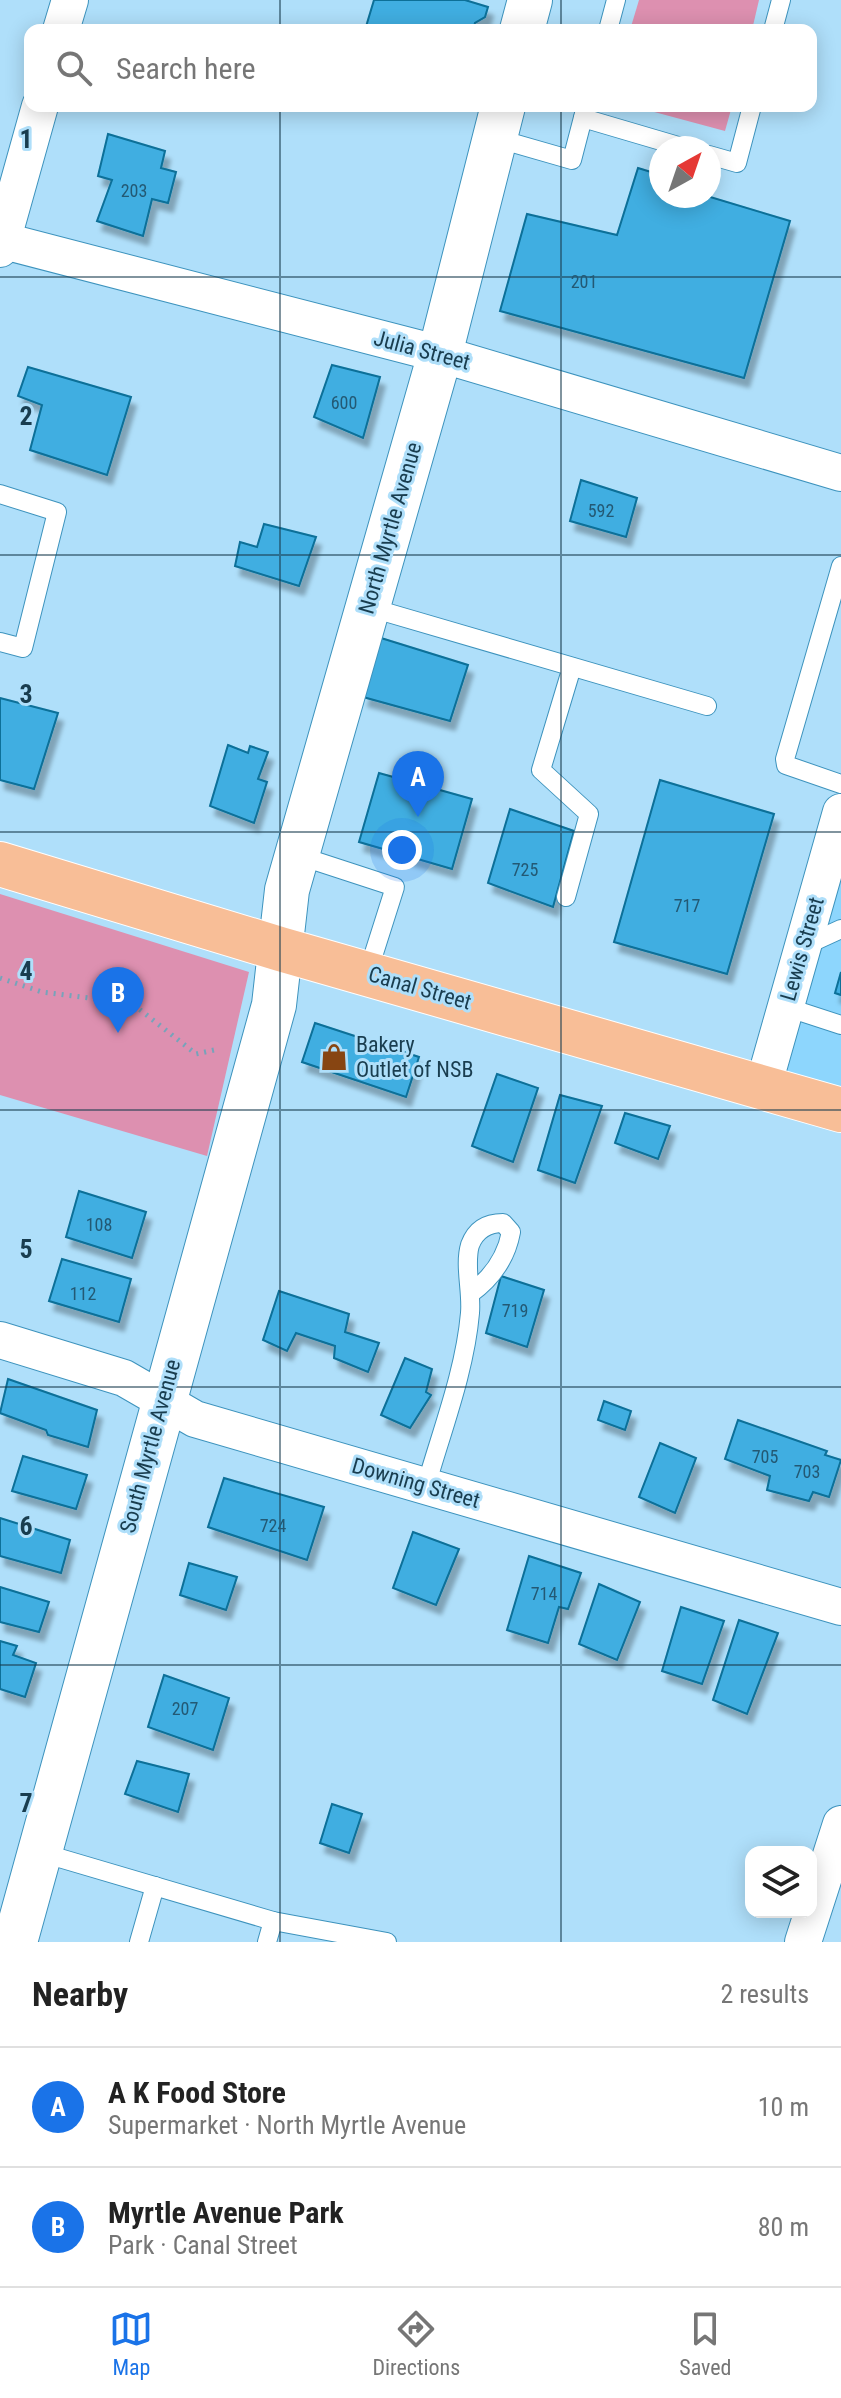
<!DOCTYPE html>
<meta charset="utf-8">
<style>
body{margin:0;font-family:"Roboto Condensed",sans-serif;background:#f6f6f6;color:#222}
.controls{position:absolute;right:24px;bottom:24px;display:grid;overflow:hidden;border-radius:16px;box-shadow:0 4px 20px #0003}
.controls button{width:72px;height:72px;display:grid;place-items:center;padding:0;border:0;border-bottom:2px solid #e0e0e0;background:#fff;color:#222;font:40px sans-serif}
.compass{position:absolute;left:649px;top:136px;width:72px;height:72px;border-radius:50%;background:#fff;box-shadow:0 4px 20px #0003;rotate:40deg}
.you{position:absolute;left:402px;top:850px;width:28px;height:28px;margin:-20px;border:6px solid #fff;border-radius:50%;background:#1a73e8;box-shadow:0 0 0 12px #1a73e833}
.badge{display:grid;place-items:center;width:52px;height:52px;border-radius:50%;background:#1a73e8;color:#fff;font-size:26px;font-weight:700}
.pin{position:absolute;translate:-50% -66px;filter:drop-shadow(0 2px 4px #0008)}
.pin::after{content:'';position:absolute;top:42px;width:28px;height:24px;background:inherit;clip-path:polygon(0 0,100% 0,50% 100%)}
.list{margin:0;padding:0;list-style:none}
h2{display:flex;justify-content:space-between;align-items:center;height:104px;margin:0;padding:0 32px;font-size:34px}
h2 small{font-size:26px;font-weight:400;color:#767676}
.list li{display:grid;grid-template-columns:52px 1fr auto;gap:24px;align-items:center;box-sizing:border-box;height:120px;padding:0 32px;border-top:2px solid #e0e0e0}
.list b{display:block;font-size:30px;white-space:nowrap}
.list p{margin:0;font-size:26px;white-space:nowrap;color:#767676}
.list em{font-size:26px;font-style:normal;color:#767676}
.icon{flex:none;width:44px;height:44px;fill:none;stroke:currentColor;stroke-width:2;stroke-linecap:round;stroke-linejoin:round}
.map{position:relative;flex:none;width:841px;height:1942px;overflow:hidden}
.search{position:absolute;background:#fff;box-shadow:0 4px 20px #0003;left:24px;right:24px;top:24px;height:88px;display:flex;align-items:center;gap:20px;box-sizing:border-box;padding:0 28px;border-radius:16px;color:#767676;font-size:30px}
.sheet{height:344px;background:#fff}
nav{display:flex;justify-content:space-around;align-items:center;box-sizing:border-box;height:112px;border-top:2px solid #e0e0e0;background:#fff;font-size:22px;color:#767676}
nav a{display:grid;justify-items:center;gap:4px}
nav .on{color:#1a73e8}
.map>svg:first-child{display:block}
</style>
<div class="map">
<svg width="841" height="1942" viewBox="0 0 841 1942">
<defs>
<filter id="shadow"><feDropShadow dx="5" dy="9" stdDeviation="2" flood-color="#0004"/></filter>
</defs>
<rect width="100%" height="100%" fill="#afdffa"/>
<!-- built -->
<path fill="#8dd6fd" d="M 823,875 L 841,880 L 841,1110 L 763,1087 Z"/>
<!-- green -->
<g fill="#dd90b0">
<path d="M 639,0 L 759,0 L 752,30 L 630,30 Z"/>
<path d="M 632,106 L 732,106 L 725,131 Z"/>
<path d="M 0,894 L 249,972 L 207,1156 L 0,1095 Z"/>
</g>
<!-- building -->
<g fill="#41aee1" stroke="#096f98" stroke-width="2" filter="url(#shadow)">
<path d="M 374,0 L 465,0 L 488,7 L 485,17 L 475,23 L 473,30 L 365,30 Z"/>
<path d="M 108,134 L 165,151 L 161,168 L 176,172 L 168,203 L 152,199 L 143,236 L 97,221 L 112,180 L 98,176 Z"/>
<path d="M 638,168 L 661,175 L 661,196 L 707,196 L 790,221 L 744,378 L 500,311 L 527,214 L 617,235 Z"/>
<path d="M 332,365 L 380,377 L 363,438 L 314,417 Z"/>
<path d="M 28,367 L 131,397 L 107,475 L 30,450 L 42,405 L 18,396 Z"/>
<path d="M 581,480 L 637,498 L 626,537 L 570,521 Z"/>
<path d="M 264,524 L 316,537 L 299,586 L 235,566 L 240,542 L 257,547 Z"/>
<path d="M 381,638 L 468,665 L 450,721 L 363,697 Z"/>
<path d="M 0,698 L 58,713 L 34,789 L 0,780 Z"/>
<path d="M 228,745 L 248,753 L 250,746 L 268,752 L 258,779 L 267,782 L 254,823 L 210,806 Z"/>
<path d="M 379,773 L 472,799 L 452,869 L 359,842 Z"/>
<path d="M 660,780 L 774,814 L 727,974 L 614,942 Z"/>
<path d="M 510,809 L 574,831 L 553,907 L 488,883 Z"/>
<path d="M 841,972 L 841,995 L 835,993 Z"/>
<path d="M 315,1023 L 419,1057 L 406,1097 L 302,1062 Z"/>
<path d="M 497,1074 L 538,1088 L 513,1162 L 472,1146 Z"/>
<path d="M 560,1095 L 602,1106 L 575,1183 L 538,1170 Z"/>
<path d="M 625,1113 L 670,1126 L 658,1159 L 615,1143 Z"/>
<path d="M 79,1191 L 146,1212 L 132,1258 L 66,1237 Z"/>
<path d="M 62,1259 L 131,1279 L 119,1322 L 49,1301 Z"/>
<path d="M 501,1276 L 544,1290 L 527,1347 L 486,1333 Z"/>
<path d="M 279,1291 L 349,1314 L 345,1332 L 379,1343 L 368,1372 L 334,1358 L 335,1346 L 296,1333 L 287,1351 L 263,1340 Z"/>
<path d="M 405,1358 L 432,1369 L 426,1392 L 431,1395 L 410,1428 L 381,1415 Z"/>
<path d="M 8,1379 L 97,1410 L 88,1447 L 48,1435 L 46,1430 L 0,1413 Z"/>
<path d="M 604,1401 L 631,1411 L 625,1430 L 598,1420 Z"/>
<path d="M 738,1420 L 827,1451 L 825,1455 L 841,1460 L 829,1497 L 813,1492 L 809,1501 L 767,1490 L 770,1476 L 725,1459 Z"/>
<path d="M 660,1443 L 696,1458 L 675,1513 L 639,1497 Z"/>
<path d="M 23,1456 L 87,1475 L 76,1509 L 12,1491 Z"/>
<path d="M 224,1478 L 324,1507 L 307,1560 L 208,1527 Z"/>
<path d="M 0,1518 L 70,1540 L 61,1573 L 0,1556 Z"/>
<path d="M 413,1532 L 459,1549 L 436,1605 L 393,1588 Z"/>
<path d="M 529,1556 L 581,1573 L 568,1609 L 559,1607 L 548,1643 L 507,1630 Z"/>
<path d="M 189,1563 L 237,1577 L 226,1610 L 180,1595 Z"/>
<path d="M 599,1584 L 640,1602 L 617,1660 L 579,1644 Z"/>
<path d="M 0,1587 L 49,1602 L 39,1632 L 0,1622 Z"/>
<path d="M 681,1607 L 724,1621 L 702,1684 L 662,1671 Z"/>
<path d="M 739,1620 L 778,1633 L 747,1714 L 713,1700 Z"/>
<path d="M 0,1641 L 17,1646 L 13,1655 L 36,1663 L 25,1697 L 0,1689 Z"/>
<path d="M 164,1675 L 229,1698 L 213,1750 L 148,1727 Z"/>
<path d="M 137,1761 L 189,1774 L 178,1812 L 125,1794 Z"/>
<path d="M 332,1804 L 362,1814 L 349,1853 L 320,1843 Z"/>
</g>
<g fill="none" stroke-linecap="round" stroke-linejoin="round">
<!-- service casing -->
<g stroke="#3d93bd" stroke-width="20">
<g id="service">
<path d="M 608,30 L 616,0"/>
<path d="M 773,30 L 781,0"/>
<path d="M 583,118 L 685,148"/>
<path d="M 495,138 L 572,160 L 586,106"/>
<path d="M 709,155 L 737,163 L 752,106"/>
<path d="M 0,494 L 57,512 L 23,648 L 0,642"/>
<path d="M 841,566 L 785,759 L 786,765 L 841,784"/>
<path d="M 368,607 L 707,706"/>
<path d="M 297,855 L 395,887 L 368,972"/>
<path d="M 566,897 L 589,814 L 541,770 L 572,667"/>
<path d="M 804,946 L 841,929"/>
<path d="M 786,1007 L 841,1025"/>
<path d="M 426,1486 C 442,1430 465,1371 470,1313 C 472,1292 464,1265 470,1245 C 476,1229 488,1223 503,1223 L 511,1232 C 506,1259 492,1278 470,1294"/>
<path d="M 39,1852 L 273,1921 L 387,1942"/>
<path d="M 139,1942 L 155,1886"/>
<path d="M 267,1942 L 273,1921"/>
</g>
</g>
<!-- minor casing -->
<g stroke="#3d93bd" stroke-width="38">
<g id="minor">
<path d="M 61,30 L 70,0"/>
<path d="M 0,240 L 440,354 L 841,473"/>
<path d="M 0,249 L 40,106"/>
<path d="M 763,1087 L 841,812"/>
<path d="M 0,1340 L 124,1378 L 195,1419 L 841,1607"/>
<path d="M 803,1942 L 841,1824"/>
</g>
</g>
<!-- tertiary casing -->
<g stroke="#3d93bd" stroke-width="46">
<g id="tertiary">
<path d="M 522,30 L 530,0"/>
<path d="M 15,1942 L 274,1005 L 287,890 L 440,354 L 503,106"/>
</g>
</g>
<!-- primary casing -->
<g stroke="#fff" stroke-width="46">
<path id="primary" d="M 0,864 L 280,949 L 841,1110"/>
</g>
<!-- path -->
<path stroke="#77a3ba" stroke-width="5" stroke-dasharray="2 6" stroke-linecap="butt" d="M 0,978 L 42,992 L 113,1001 L 139,1009 L 196,1054 L 214,1050"/>
<!-- service -->
<use href="#service" stroke="#fff" stroke-width="18"/>
<!-- minor -->
<use href="#minor" stroke="#fff" stroke-width="36"/>
<!-- tertiary -->
<use href="#tertiary" stroke="#fff" stroke-width="44"/>
<!-- primary -->
<use href="#primary" stroke="#f8be97" stroke-width="44"/>
</g>
<!-- grid -->
<path fill="none" stroke="#193d4f" stroke-width="2" stroke-opacity="0.55" d="M 280,0 L 280,30M 561,0 L 561,30M 280,106 L 280,1942M 561,106 L 561,1942M 0,277 L 841,277M 0,555 L 841,555M 0,832 L 841,832M 0,1110 L 841,1110M 0,1387 L 841,1387M 0,1665 L 841,1665"/>
<!-- icons -->
<defs>
<g id="shop-bare" transform="scale(2.16)"><path d="M-5-2.5h2.3a2.7 3.5 0 0 1 5.4 0H5L5.5 6h-11ZM-1.5-2.5h3a1.5 2.3 0 0 0-3 0Z" fill="#874512" stroke="#afdffa" stroke-width="2.5" paint-order="stroke"/></g>
</defs>
<g fill-rule="evenodd">
<use href="#shop-bare" x="334" y="1057"/>
</g>
<g text-anchor="middle" dominant-baseline="central" stroke-width="6" stroke-linejoin="round" paint-order="stroke">
<!-- number labels -->
<g font-size="18" fill="#235974">
<text x="134" y="190">203</text>
<text x="584" y="281">201</text>
<text x="344" y="402">600</text>
<text x="601" y="510">592</text>
<text x="525" y="869">725</text>
<text x="687" y="905">717</text>
<text x="99" y="1224">108</text>
<text x="83" y="1293">112</text>
<text x="515" y="1310">719</text>
<text x="765" y="1456">705</text>
<text x="807" y="1471">703</text>
<text x="273" y="1525">724</text>
<text x="544" y="1593">714</text>
<text x="185" y="1708">207</text>
</g>
<!-- street labels -->
<g font-size="22" fill="#193d4f" stroke="#afdffa">
<text transform="translate(422 350) rotate(15)">Julia Street</text>
<text transform="translate(390 528) rotate(-74)">North Myrtle Avenue</text>
<text transform="translate(802 949) rotate(-74)">Lewis Street</text>
<text transform="translate(420 988) rotate(16)">Canal Street</text>
<text transform="translate(150 1446) rotate(-75)">South Myrtle Avenue</text>
<text transform="translate(416 1483) rotate(16)">Downing Street</text>
</g>
<!-- poi labels -->
<g font-size="22" fill="#193d4f" stroke="#afdffa" text-anchor="start">
<text x="356" y="1044">Bakery<tspan x="356" dy="25">Outlet of NSB</tspan></text>
</g>
</g>
<g font-size="26" text-anchor="middle" font-weight="bold" fill="#193d4f" stroke="#afdffa" stroke-width="6" stroke-linejoin="round" paint-order="stroke">
<text x="26" y="148">1</text>
<text x="26" y="425">2</text>
<text x="26" y="703">3</text>
<text x="26" y="980">4</text>
<text x="26" y="1258">5</text>
<text x="26" y="1535">6</text>
<text x="26" y="1812">7</text>
</g>
</svg>
<div class="controls">
<button><svg class="icon" aria-label="layers" viewBox="0 0 24 24"><path d="M12 4l9 5-9 5-9-5zM3 14l9 5 9-5"/></svg></button>
</div>
<svg class="compass" viewBox="-18 -18 36 36"><path d="M0-13l5 13h-10z" fill="#e53935"/><path d="M0 13l5-13h-10z" fill="#767676"/></svg>
<div class="you"></div>
<div class="pin badge" style="left:418px;top:817px">A</div>
<div class="pin badge" style="left:118px;top:1033px">B</div>
<div class="search"><svg class="icon" aria-label="search" viewBox="0 0 24 24"><circle cx="10" cy="10" r="6"/><path d="M15 15l6 6"/></svg>Search here</div>
</div>
<section class="sheet">
<h2>Nearby<small>2 results</small></h2>
<ul class="list">
<li><span class="badge">A</span><div><b>A K Food Store</b><p>Supermarket · North Myrtle Avenue</p></div><em>10 m</em></li>
<li><span class="badge">B</span><div><b>Myrtle Avenue Park</b><p>Park · Canal Street</p></div><em>80 m</em></li>
</ul>
</section>
<nav>
<a class="on"><svg class="icon" aria-label="map" viewBox="0 0 24 24"><path d="M3 6l6-2 6 2 6-2v14l-6 2-6-2-6 2zM9 4v14M15 6v14"/></svg>Map</a>
<a><svg class="icon" aria-label="directions" viewBox="0 0 24 24"><path d="M12 3l9 9-9 9-9-9zM9 14v-3h6M13 9l2 2-2 2"/></svg>Directions</a>
<a><svg class="icon" aria-label="saved" viewBox="0 0 24 24"><path d="M7 4h10v16l-5-4-5 4z"/></svg>Saved</a>
</nav>
